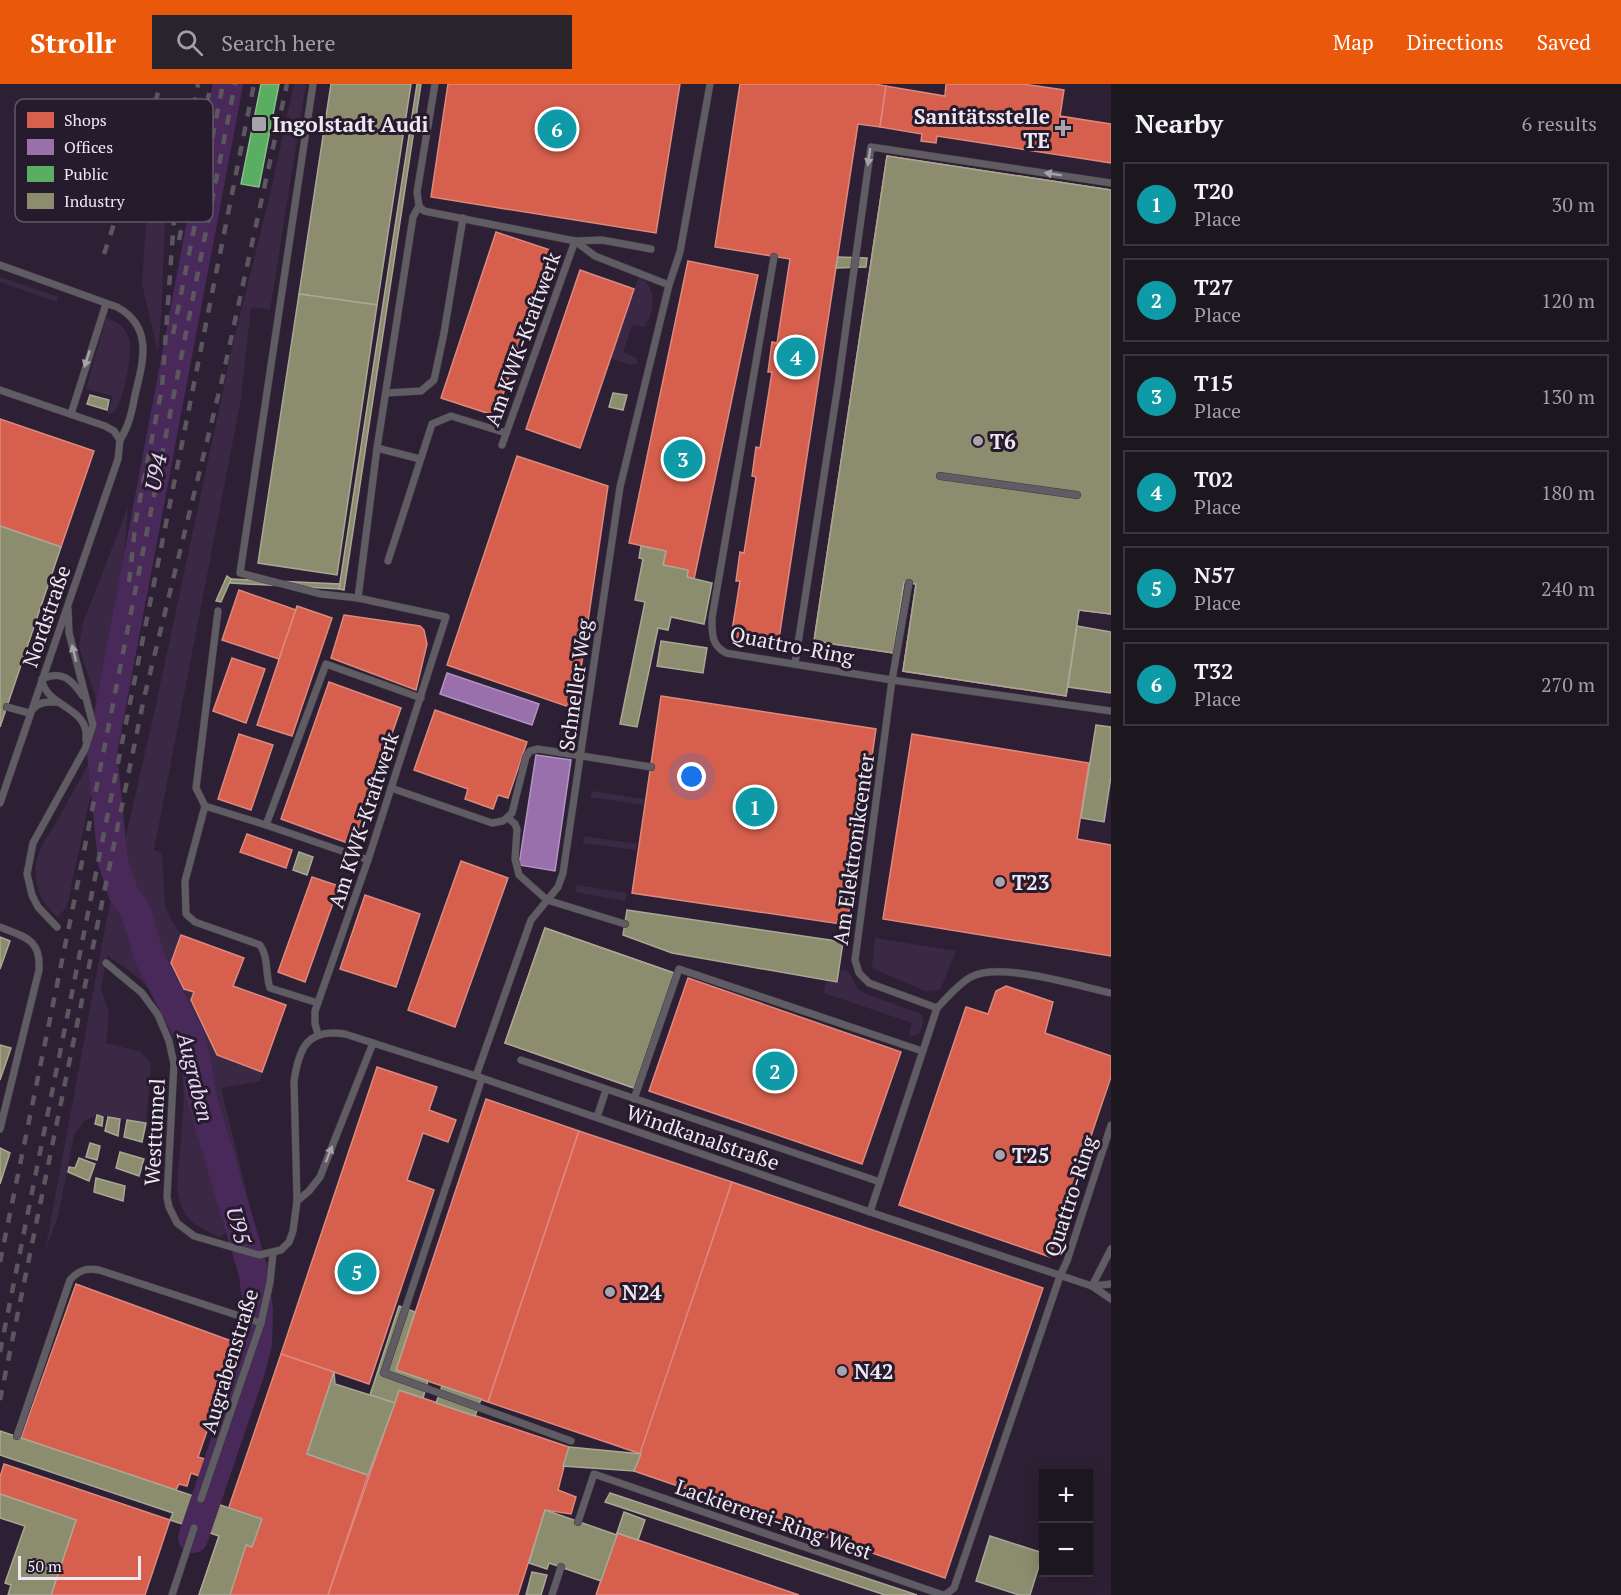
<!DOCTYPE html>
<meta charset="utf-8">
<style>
body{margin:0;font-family:"PT Serif",serif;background:#29242b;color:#f1f3f6}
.controls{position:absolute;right:18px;bottom:18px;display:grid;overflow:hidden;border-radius:0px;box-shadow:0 3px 15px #0003}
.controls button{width:54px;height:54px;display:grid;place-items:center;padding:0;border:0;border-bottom:2px solid #3a363c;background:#1c171e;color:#f1f3f6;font:30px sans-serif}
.scale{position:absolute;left:18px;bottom:15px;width:123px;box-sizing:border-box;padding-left:6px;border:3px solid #eee8f3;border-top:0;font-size:16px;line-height:21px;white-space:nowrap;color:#eee8f3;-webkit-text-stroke:4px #261b2c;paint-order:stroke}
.you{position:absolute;left:692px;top:693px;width:21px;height:21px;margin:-15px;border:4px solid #fff;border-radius:50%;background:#1a73e8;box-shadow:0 0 0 9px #1a73e833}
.badge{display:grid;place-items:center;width:39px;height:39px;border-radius:50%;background:#ea580c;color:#fff;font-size:20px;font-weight:700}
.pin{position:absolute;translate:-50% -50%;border:3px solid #fff;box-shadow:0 2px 6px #0006}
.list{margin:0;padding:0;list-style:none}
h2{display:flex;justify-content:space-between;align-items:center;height:78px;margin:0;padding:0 24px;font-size:26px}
h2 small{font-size:20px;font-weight:400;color:#a09fa4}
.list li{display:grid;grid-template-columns:39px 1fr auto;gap:18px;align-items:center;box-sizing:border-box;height:84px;margin:0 12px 12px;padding:0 12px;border:2px solid #3a363c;border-radius:0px}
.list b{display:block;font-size:22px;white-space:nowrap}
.list p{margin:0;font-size:20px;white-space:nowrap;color:#a09fa4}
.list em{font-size:20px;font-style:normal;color:#a09fa4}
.icon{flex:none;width:33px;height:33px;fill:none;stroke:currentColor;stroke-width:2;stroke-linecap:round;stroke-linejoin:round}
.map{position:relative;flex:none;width:1111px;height:1511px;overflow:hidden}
header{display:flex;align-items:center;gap:36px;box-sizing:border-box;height:84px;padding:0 30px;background:#ea580c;color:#fff}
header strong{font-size:28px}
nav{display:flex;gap:33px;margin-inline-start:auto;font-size:21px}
.search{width:420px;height:54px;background:#29242b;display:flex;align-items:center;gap:15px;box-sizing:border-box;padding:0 21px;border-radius:0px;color:#a09fa4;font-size:22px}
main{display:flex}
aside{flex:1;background:#1c171e}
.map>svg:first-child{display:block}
</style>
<header>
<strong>Strollr</strong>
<div class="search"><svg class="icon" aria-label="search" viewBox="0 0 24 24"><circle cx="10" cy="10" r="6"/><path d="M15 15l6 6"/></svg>Search here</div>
<nav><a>Map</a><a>Directions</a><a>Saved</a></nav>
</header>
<main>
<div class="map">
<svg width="1111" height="1511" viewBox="0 0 1111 1511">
<rect width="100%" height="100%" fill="#251f28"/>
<!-- built -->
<path fill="#2d2034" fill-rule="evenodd" d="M 0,0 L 1111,0 L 1111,1511 L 0,1511 ZM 1044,1390 L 1088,1390 L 1088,1488 L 1044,1488 Z"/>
<!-- green -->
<g fill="#3b2845">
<path d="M 294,0 L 306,0 L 270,226 L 251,223 L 241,315 L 154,766 L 162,769 L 165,822 L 172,837 L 181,851 L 171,879 L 184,905 L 194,908 L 191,916 L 217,971 L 262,988 L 260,997 L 221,1004 L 250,1123 L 220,1154 C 192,1138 183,1139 177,1104 C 181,1039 198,963 153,909 C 140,894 123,882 107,871 L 101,905 L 109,928 L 106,959 L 141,968 L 151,980 L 146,1039 L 98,1031 L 85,1036 L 74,1051 L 58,1133 L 45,1167 L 106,839 L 155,625 L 233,260 L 270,111 Z"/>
<path d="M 168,65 L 161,234 L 158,268 L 142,200 L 146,141 L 152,108 Z"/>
<path d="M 640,192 C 657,206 655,225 645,243 L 632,241 L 623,268 L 637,274 L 637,280 L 632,281 L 610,274 L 634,205 Z"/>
<path d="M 0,193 L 58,213 L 57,218 L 0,198 Z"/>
<path d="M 106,234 C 117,237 125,243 129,255 C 133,267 124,312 117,323 C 114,328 112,330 107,331 L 113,312 L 86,305 Z"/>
<path d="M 128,423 L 122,496 L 121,546 L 100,667 L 67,822 L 58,833 C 42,821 33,800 36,779 C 39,764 49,750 57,737 C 70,713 83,690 96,667 C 107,627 89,600 79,562 L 83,539 Z"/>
<path d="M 592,707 L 644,715 L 643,721 L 590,713 Z"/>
<path d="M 584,752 L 637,760 L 636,766 L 583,759 Z"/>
<path d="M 577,801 L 627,809 L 625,817 L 575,808 Z"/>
<path d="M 875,854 L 956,867 L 940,906 L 925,907 L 872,884 Z"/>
<path d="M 841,886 L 848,887 L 858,905 L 866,910 L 919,929 L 924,936 L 920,949 L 913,952 L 909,951 L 912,939 L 824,909 L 826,897 L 838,899 Z"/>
</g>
<!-- shops -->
<g fill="#d6604d" stroke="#dd897f" stroke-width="1.5" fill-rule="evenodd">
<path d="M 448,0 L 680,0 L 656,149 L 431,113 Z"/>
<path d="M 740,0 L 874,0 L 886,2 L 880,43 L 858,40 L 778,561 L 731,553 L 740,497 L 736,497 L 740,468 L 744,469 L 756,393 L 752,392 L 756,363 L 760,364 L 772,288 L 768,288 L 772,258 L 777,259 L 790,175 L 715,163 Z"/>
<path d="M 946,0 L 1023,0 L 1064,6 L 1060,32 L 1111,40 L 1111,79 L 937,52 L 936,59 L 921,57 L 922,50 L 880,43 L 886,2 L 945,12 Z"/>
<path d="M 887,72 L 1111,106 L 1111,530 L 1079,526 L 1066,612 L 903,587 L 916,500 L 904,498 L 893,569 L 814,557 ZM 942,383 L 1078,405 L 1075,422 L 996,410 L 993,430 L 936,421 Z"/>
<path d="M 496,148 L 550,166 L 496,332 L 441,314 Z"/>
<path d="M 688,177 L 758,191 L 694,495 L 687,493 L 688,486 L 663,481 L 666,467 L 629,459 Z"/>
<path d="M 580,186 L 634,205 L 580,364 L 526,345 Z"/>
<path d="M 0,335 L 94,367 L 61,463 L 0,442 Z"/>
<path d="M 517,372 L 608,402 L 575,625 L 447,581 Z"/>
<path d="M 239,506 L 296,526 L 279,575 L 222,556 Z"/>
<path d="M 297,522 L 332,534 L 292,652 L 257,641 Z"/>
<path d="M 344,531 L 420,542 L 424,546 L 427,560 L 416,606 L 331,574 Z"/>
<path d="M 232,574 L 265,585 L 246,639 L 213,627 Z"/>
<path d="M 329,598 L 401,624 L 353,761 L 281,735 Z"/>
<path d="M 661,612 L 876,645 L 847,841 L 632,809 Z"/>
<path d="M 435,626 L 527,658 L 508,714 L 498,711 L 493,725 L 465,715 L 468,705 L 414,686 Z"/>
<path d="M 239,650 L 273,661 L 251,726 L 218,715 Z"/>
<path d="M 912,650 L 1089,679 L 1077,755 L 1111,761 L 1111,872 L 883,835 Z"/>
<path d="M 247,750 L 292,766 L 286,784 L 240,768 Z"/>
<path d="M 461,777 L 508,794 L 455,943 L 408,926 Z"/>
<path d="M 312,793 L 339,802 L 305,898 L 278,888 Z"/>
<path d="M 365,811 L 420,830 L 396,903 L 340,885 Z"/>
<path d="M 545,844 L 674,889 L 634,1004 L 505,959 ZM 578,901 L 610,912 L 595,956 L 564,946 Z"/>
<path d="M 181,851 L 244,874 L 233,902 L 286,921 L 262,988 L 217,971 L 191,916 L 194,908 L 184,905 L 171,879 Z"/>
<path d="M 688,894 L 901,968 L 862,1080 L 649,1007 Z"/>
<path d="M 1006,902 L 1053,918 L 1045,949 L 1111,972 L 1111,993 L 1050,1173 L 899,1121 L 966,923 L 988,930 L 996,907 Z"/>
<path d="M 377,983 L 437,1003 L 429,1026 L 456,1036 L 448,1058 L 423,1049 L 407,1096 L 434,1106 L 369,1300 L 281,1270 Z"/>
<path d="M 486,1015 L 579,1047 L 488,1318 L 396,1286 Z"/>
<path d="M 579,1047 L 732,1098 L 641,1370 L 488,1318 Z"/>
<path d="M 732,1098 L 1043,1204 L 945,1494 L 634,1387 Z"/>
<path d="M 76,1200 L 245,1262 L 240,1275 L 233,1272 L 198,1373 L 205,1375 L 199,1392 L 191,1389 L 187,1402 L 179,1400 L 176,1406 L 21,1354 Z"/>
<path d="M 281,1270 L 334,1288 L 307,1370 L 368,1391 L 328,1511 L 199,1511 Z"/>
<path d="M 399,1306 L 569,1363 L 558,1406 L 576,1413 L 571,1430 L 545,1426 L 518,1511 L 328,1511 Z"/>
<path d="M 4,1380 L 170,1436 L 145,1511 L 51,1511 L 76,1436 L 0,1410 L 0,1393 Z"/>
<path d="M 617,1449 L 638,1456 L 799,1511 L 596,1511 Z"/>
</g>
<!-- offices -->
<g fill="#9970ab" stroke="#b294c1" stroke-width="1.5">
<path d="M 447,589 L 539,620 L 532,641 L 440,610 Z"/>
<path d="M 536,671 L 571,676 L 555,787 L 519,781 Z"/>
</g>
<!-- public -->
<path fill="#5aae61" stroke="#86bf8d" stroke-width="1.5" d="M 261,0 L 279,0 L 259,103 L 241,100 Z"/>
<!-- industry -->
<g fill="#8c8c6e" stroke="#a9a896" stroke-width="1.5">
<path d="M 331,0 L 411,0 L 377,221 L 299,210 Z"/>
<path d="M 417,0 L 421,0 L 344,506 L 339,505 Z"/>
<path d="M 887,72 L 1111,106 L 1111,530 L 1079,526 L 1066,612 L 903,587 L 916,500 L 904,498 L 893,569 L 814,557 Z"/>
<path d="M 838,173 L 867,174 L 866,183 L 836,184 Z"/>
<path d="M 299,210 L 377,221 L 337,491 L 258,479 Z"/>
<path d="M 613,309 L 627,311 L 623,326 L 609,323 Z"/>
<path d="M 90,311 L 109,316 L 107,326 L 87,320 Z"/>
<path d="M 0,442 L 61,463 L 0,643 Z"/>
<path d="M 641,462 L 666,467 L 663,481 L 688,486 L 687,493 L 712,499 L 704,540 L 671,533 L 668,546 L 658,544 L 637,643 L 620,640 L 645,518 L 635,516 L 643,475 L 639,474 Z"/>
<path d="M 227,492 L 231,495 L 221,518 L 216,517 Z"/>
<path d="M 231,495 L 340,500 L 339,505 L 230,499 Z"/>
<path d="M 1077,542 L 1111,548 L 1111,609 L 1068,603 Z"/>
<path d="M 661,557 L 707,564 L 703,589 L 657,582 Z"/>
<path d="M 1096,641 L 1111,643 L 1111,692 L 1104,738 L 1081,734 Z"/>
<path d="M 299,768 L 313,773 L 307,791 L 293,786 Z"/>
<path d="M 627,826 L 843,858 L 837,898 L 672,869 L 623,851 Z"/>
<path d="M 545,844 L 674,889 L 634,1004 L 505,959 Z"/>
<path d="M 0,853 L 10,857 L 0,885 Z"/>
<path d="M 0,961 L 11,964 L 0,996 Z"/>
<path d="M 97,1031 L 103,1033 L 102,1042 L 95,1040 Z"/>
<path d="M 108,1033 L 120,1035 L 118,1052 L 105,1047 Z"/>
<path d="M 127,1036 L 146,1039 L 142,1058 L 124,1053 Z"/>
<path d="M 90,1059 L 100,1062 L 97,1076 L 86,1073 Z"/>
<path d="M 0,1064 L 10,1069 L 0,1100 Z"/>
<path d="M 120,1068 L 144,1075 L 139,1092 L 116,1084 Z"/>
<path d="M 79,1074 L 95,1080 L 89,1097 L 68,1088 L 69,1083 L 75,1084 Z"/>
<path d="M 96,1094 L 125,1102 L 123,1117 L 94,1108 Z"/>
<path d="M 399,1222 L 415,1228 L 396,1286 L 428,1297 L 423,1314 L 399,1306 L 395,1319 L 370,1311 Z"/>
<path d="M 334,1288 L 335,1300 L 395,1319 L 368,1391 L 307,1370 Z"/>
<path d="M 442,1302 L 481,1315 L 475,1332 L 436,1319 Z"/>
<path d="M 0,1347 L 262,1435 L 252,1463 L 246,1461 L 230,1511 L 199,1511 L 219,1452 L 170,1436 L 173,1429 L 0,1371 Z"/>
<path d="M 569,1363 L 641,1370 L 634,1387 L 563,1382 Z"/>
<path d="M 610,1409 L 917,1511 L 885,1511 L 605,1418 Z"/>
<path d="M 0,1410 L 76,1436 L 51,1511 L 8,1511 L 11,1501 L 5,1499 L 25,1442 L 0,1434 Z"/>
<path d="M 545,1426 L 617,1451 L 601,1497 L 549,1479 L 547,1485 L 529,1479 Z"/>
<path d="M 624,1428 L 645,1436 L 638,1456 L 617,1449 Z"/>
<path d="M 990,1452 L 1043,1469 L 1030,1511 L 1019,1511 L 976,1497 Z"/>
<path d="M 532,1488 L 547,1491 L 541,1511 L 526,1511 Z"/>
</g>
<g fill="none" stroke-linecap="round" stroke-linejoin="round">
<!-- stream -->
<path stroke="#482959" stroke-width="5" d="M 141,845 C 151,884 173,912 189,949 C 197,970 196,991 200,1013 C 208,1058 227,1102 240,1145"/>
<!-- river -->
<path stroke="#482959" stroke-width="30" d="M 193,1454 L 250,1287 L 257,1259 L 258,1227 L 254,1190 L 201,1011 L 197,983 L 189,951 L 150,875 L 135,825 L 124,811 L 113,778 L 102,669 L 228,0"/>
<!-- service casing -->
<g stroke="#3f3a41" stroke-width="8">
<g id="service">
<path d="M 313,0 L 240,489 L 321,510 L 358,514"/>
<path d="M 435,0 L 417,108 L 419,122 L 424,127 L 575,157 L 602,156 L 651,165"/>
<path d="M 575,157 L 595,172 L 669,201"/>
<path d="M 774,173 L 712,534 C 712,549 711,561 726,569 L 892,596 L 1111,627"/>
<path d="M 0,181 L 117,223 C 154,243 143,278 135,311 C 132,327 129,342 120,356"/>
<path d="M 0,306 L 105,342 L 114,347 L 120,356"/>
<path d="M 386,309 L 421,307 L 434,296 L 444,249 L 463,134"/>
<path d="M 71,330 L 106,220"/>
<path d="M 502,361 L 575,157"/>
<path d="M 377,364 L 420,375"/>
<path d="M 940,392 L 1077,411"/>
<path d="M 388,477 L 432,340 L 451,332 L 506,349"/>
<path d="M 218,527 L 196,704 L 205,722 L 185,797 L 186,830 L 195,838 L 260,861 C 269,874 265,890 270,904 L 318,919"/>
<path d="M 795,579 L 838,301 L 871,63 L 1111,99"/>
<path d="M 42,595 C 62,586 71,595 83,612"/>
<path d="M 42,597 C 48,624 90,623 86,656"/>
<path d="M 7,623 L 29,629"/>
<path d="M 33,625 C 40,617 48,618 58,618"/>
<path d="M 391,704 L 492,739 L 503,737 L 512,729 L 526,673 L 530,667 L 538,665 L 651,683"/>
<path d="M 0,719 L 118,375 L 120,356"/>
<path d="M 205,722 L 266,741"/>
<path d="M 508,734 L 515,740 L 517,745 L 515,775 L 519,791 L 547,816 L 625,840"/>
<path d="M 368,776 L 266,741 L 326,580 L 421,614"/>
<path d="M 0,843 C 25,853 41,855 39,886 L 0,1045"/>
<path d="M 57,843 L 38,823 L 32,811 L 27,790 L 33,759 L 85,665 L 93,641 L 69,549 L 68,525"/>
<path d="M 106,879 L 142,909 L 158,931 L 169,957 L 174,980 L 167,1113 L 169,1123 L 177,1139 L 194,1152 L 259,1171 L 281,1166 L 289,1158 L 293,1147 L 297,1117 L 294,997 C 299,964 307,944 345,950 L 476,992 L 870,1128 L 1092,1202 L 1111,1215"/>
<path d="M 937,924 C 947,914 958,900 971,893 C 998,877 1079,902 1111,909"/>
<path d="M 318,950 L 315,940 L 315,927 L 368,776 L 446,533 L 358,514 L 377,364 L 413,133 L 419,122"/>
<path d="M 521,976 L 880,1098"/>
<path d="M 476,992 L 531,836 L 558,803 L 563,789 L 620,403 L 669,201 L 680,168 L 710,0"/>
<path d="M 482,994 L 384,1289 L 571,1357"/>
<path d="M 634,1015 L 679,885 L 922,967"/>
<path d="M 597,1033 L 606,1006"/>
<path d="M 297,1117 L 309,1107 L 320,1093 L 373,959"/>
<path d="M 870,1128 L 937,924 L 869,899 L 859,889 L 855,876 L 892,596 L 909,499"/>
<path d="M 1092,1202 L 1111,1165"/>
<path d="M 1092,1202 L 1111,1200"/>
<path d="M 17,1352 L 70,1196 C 79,1186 86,1184 99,1186 L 261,1239"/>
<path d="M 201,1415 L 261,1239 L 270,1198 L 273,1169"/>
<path d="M 578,1438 L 594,1390 L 943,1511"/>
<path d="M 172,1511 L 194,1444"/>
<path d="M 552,1511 L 561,1483"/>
<path d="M 945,1511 L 954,1504 L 1060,1192 L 1067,1177 L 1111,1041"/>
</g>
</g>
<!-- service -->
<use href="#service" stroke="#605c64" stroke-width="7"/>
<!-- rail -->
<g stroke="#5c575e" stroke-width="4.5" stroke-dasharray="10 10" stroke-linecap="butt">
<path d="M 177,72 L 179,40"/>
<path d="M 179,156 L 211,0"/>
<path d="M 104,170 L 161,0"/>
<path d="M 173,250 L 223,0"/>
<path d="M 129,498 L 136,435 L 162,304 L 175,120 L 198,0"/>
<path d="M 0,1178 L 73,823 L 235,0"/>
<path d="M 0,1268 L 254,0"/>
<path d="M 0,1316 L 144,614 L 222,296 L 287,0"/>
</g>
</g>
<!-- one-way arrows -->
<defs><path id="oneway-solid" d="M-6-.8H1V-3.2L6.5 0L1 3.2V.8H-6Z" transform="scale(1.5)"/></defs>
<g fill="#a7a2ac">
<use href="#oneway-solid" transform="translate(869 73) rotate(98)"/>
<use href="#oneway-solid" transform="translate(1053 90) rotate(-171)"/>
<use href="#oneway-solid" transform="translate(87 275) rotate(108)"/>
<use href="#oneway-solid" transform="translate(74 569) rotate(-104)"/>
<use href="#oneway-solid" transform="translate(329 1070) rotate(-68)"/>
</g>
<!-- markers -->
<g fill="#a8a2ac" stroke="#261b2c" stroke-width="2">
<rect x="251" y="32" width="16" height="16" rx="3"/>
<path d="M1060 35h6v6h6v6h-6v6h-6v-6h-6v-6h6z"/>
<circle cx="978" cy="357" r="6"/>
<circle cx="1000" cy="798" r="6"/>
<circle cx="1000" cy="1071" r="6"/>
<circle cx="610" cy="1208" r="6"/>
<circle cx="842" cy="1287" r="6"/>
</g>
<g text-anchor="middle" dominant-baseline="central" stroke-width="6" stroke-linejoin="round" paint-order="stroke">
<!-- poi labels -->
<g font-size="21" font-weight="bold" fill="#eee8f3" stroke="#261b2c" text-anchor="start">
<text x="1050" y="32" text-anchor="end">Sanitätsstelle<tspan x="1050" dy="24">TE</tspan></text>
<text x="272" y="40">Ingolstadt Audi</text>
<text x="990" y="357">T6</text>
<text x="1012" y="798">T23</text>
<text x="1012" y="1071">T25</text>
<text x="622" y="1208">N24</text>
<text x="854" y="1287">N42</text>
</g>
<!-- street labels -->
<g font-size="21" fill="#eee8f3" stroke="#261b2c">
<text transform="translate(522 255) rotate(-70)">Am KWK-Kraftwerk</text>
<text transform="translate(46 532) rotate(-71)">Nordstraße</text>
<text transform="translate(792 561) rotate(11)">Quattro-Ring</text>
<text transform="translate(575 601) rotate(-82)">Schneller Weg</text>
<text transform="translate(363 736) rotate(-72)">Am KWK-Kraftwerk</text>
<text transform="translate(853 765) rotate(-82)">Am Elektronikcenter</text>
<text transform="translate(154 1048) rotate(-87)">Westtunnel</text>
<text transform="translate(703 1053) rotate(19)">Windkanalstraße</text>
<text transform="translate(1070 1112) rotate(-72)">Quattro-Ring</text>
<text transform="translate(229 1277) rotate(-73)">Augrabenstraße</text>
<text transform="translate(774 1435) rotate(19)">Lackiererei-Ring West</text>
</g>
<!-- water labels -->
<g font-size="22" font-style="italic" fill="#ebd6f7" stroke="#261b2c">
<text transform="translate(155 388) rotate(-79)">U94</text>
<text transform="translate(196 993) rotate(76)">Augraben</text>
<text transform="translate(239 1141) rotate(74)">U95</text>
</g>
</g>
<!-- legend -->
<rect x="15" y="15" width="198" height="123" rx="9" fill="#261b2c" stroke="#625868" stroke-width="1.5"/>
<rect x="27" y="28" width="27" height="16" fill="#d6604d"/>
<rect x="27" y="55" width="27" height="16" fill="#9970ab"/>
<rect x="27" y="82" width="27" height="16" fill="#5aae61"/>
<rect x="27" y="109" width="27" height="16" fill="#8c8c6e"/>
<g font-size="16" fill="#eee8f3">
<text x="64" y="42">Shops</text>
<text x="64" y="69">Offices</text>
<text x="64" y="96">Public</text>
<text x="64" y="123">Industry</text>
</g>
</svg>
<div class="controls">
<button>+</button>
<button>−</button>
</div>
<div class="scale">50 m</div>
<div class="you"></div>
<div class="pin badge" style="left:755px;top:723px;background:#0f9aa8">1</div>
<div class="pin badge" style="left:775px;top:987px;background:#0f9aa8">2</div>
<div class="pin badge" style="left:683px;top:375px;background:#0f9aa8">3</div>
<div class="pin badge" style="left:796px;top:273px;background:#0f9aa8">4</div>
<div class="pin badge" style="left:357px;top:1188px;background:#0f9aa8">5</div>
<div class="pin badge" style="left:557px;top:45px;background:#0f9aa8">6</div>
</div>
<aside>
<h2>Nearby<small>6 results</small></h2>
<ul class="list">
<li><span class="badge" style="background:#0f9aa8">1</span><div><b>T20</b><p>Place</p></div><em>30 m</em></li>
<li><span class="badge" style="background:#0f9aa8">2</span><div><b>T27</b><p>Place</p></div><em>120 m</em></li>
<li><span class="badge" style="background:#0f9aa8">3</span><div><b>T15</b><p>Place</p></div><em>130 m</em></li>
<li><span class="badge" style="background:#0f9aa8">4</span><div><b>T02</b><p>Place</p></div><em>180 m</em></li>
<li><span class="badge" style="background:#0f9aa8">5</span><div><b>N57</b><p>Place</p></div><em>240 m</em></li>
<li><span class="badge" style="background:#0f9aa8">6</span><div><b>T32</b><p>Place</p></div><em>270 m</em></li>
</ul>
</aside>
</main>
